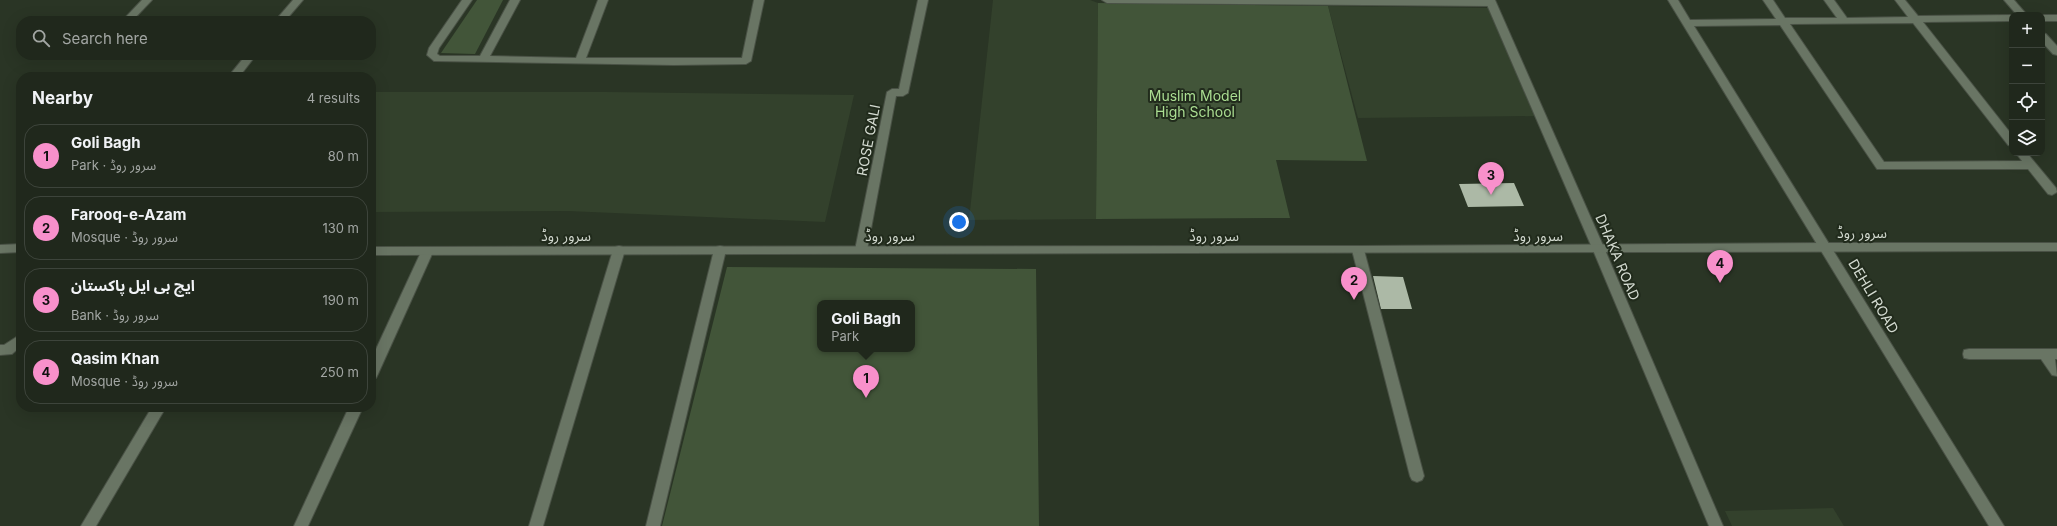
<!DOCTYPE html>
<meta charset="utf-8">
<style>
body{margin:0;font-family:Inter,"Noto Sans Arabic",sans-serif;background:#283025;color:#f1f3f6}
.controls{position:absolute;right:12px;top:12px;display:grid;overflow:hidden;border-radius:8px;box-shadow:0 4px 16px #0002}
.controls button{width:36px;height:36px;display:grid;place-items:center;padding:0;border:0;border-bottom:1px solid #3d443b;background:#20281c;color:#f1f3f6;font:20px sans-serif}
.you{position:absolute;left:959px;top:222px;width:14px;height:14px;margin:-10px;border:3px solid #fff;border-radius:50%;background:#1a73e8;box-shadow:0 0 0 6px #1a73e833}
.badge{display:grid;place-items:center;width:26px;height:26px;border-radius:50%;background:#f890cb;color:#111;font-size:13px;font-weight:700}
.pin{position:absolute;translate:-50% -33px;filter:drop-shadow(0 1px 2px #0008)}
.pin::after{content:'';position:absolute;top:21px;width:14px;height:12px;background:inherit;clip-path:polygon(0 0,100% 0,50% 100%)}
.popup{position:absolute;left:817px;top:300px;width:98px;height:52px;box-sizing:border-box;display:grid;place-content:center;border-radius:8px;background:#20281c;filter:drop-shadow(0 1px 3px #0005);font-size:13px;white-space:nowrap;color:#a2a6a3}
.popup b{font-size:15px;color:#f1f3f6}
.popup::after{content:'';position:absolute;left:50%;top:100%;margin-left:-8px;border:8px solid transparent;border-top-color:#20281c}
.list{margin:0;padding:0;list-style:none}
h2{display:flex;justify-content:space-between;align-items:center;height:52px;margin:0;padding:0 16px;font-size:17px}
h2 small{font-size:13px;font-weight:400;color:#a2a6a3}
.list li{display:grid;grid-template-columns:26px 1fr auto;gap:12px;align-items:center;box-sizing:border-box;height:64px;margin:0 8px 8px;padding:0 8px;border:1px solid #3d443b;border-radius:16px}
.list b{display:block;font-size:15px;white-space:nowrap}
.list p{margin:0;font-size:13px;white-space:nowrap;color:#a2a6a3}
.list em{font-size:13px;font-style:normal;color:#a2a6a3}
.icon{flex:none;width:22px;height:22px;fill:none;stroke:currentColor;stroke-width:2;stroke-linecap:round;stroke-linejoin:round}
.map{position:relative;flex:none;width:2057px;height:526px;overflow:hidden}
.search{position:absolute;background:#20281c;box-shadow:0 4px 16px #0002;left:16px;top:16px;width:360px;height:44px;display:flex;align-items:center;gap:10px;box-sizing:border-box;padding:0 14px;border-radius:16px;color:#a2a6a3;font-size:15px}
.panel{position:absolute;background:#20281c;box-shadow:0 4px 16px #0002;left:16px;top:72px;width:360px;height:340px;border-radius:16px}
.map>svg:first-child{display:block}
</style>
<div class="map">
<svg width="2057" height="526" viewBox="0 0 2057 526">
<rect width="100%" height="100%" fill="#2a3525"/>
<!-- built -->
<g fill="#33412c">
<path d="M 993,0 L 1090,0 L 1098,3 L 1096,219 L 969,220 Z"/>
<path d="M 1328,6 L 1488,8 L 1537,116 L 1358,118 Z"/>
<path d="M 371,92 L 607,92 L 854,95 L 825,222 L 568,211 L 371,212 Z"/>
<path d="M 1833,508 L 1844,526 L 1732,526 L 1725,511 Z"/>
</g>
<!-- green -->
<g fill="#425539" fill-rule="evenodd">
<path d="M 477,0 L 503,0 L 475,54 L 441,53 Z"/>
<path d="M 1098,3 L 1328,6 L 1367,161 L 1276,160 L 1290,218 L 1096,219 Z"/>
<path d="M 727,267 L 1036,269 L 1039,526 L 662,526 ZM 820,303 L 912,303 L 912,349 L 820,349 Z"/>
</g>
<!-- building -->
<g fill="#acb9a6">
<path d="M 1514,183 L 1524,206 L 1468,207 L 1459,184 Z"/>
<path d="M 1373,276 L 1403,277 L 1412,309 L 1381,309 Z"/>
</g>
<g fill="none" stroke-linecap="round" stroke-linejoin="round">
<!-- street casing -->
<g stroke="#495145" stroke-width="2">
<g id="street">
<path d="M 142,0 L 152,0 L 132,21 L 122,21 Z"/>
<path d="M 293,0 L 303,0 L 285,21 L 275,21 Z"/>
<path d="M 462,0 L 472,0 L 439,48 L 437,54 L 440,56 L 480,56 L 510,0 L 520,0 L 490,56 L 576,58 L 598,0 L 608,0 L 586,58 L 742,58 L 754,0 L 764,0 L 751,61 L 746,64 L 674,65 L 434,61 L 427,55 L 429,48 Z"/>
<path d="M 918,0 L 928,0 L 908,93 L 903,96 L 896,96 L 867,250 L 865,253 L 857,253 L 855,250 L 887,92 L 892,89 L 899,89 Z"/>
<path d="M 1485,0 L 1495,0 L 1605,250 L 1723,526 L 1709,526 L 1593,250 Z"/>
<path d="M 1668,0 L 1678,0 L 1690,20 L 1776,19 L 1763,0 L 1773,0 L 1785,18 L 1837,18 L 1824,0 L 1834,0 L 1847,18 L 1908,17 L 1895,0 L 1905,0 L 1918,16 L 2012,15 L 2012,21 L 1923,22 L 2012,135 L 2012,146 L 2008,145 L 1913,23 L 1790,24 L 1884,162 L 2022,161 L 2016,153 L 2027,153 L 2056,188 L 2057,192 L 2052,195 L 2048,194 L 2028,169 L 1877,169 L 1780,25 L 1694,26 L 2004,526 L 1989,526 Z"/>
<path d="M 2004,0 L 2014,0 L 2027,15 L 2017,15 Z"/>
<rect x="2042" y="15" width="15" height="6"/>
<path d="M 2042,33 L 2046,34 L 2057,46 L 2057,55 L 2053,54 L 2042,42 Z"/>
<path d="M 246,55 L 256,55 L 239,77 L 228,77 Z"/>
<path d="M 619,246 L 623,247 L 625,250 L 543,526 L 529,526 L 613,250 L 615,247 Z"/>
<path d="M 720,246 L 724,247 L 726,250 L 660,526 L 646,526 L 714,250 L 716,247 Z"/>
<path d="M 1358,246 L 1362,247 L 1364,250 L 1424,476 L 1422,480 L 1417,482 L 1412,480 L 1410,476 L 1352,250 L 1354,247 Z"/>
<path d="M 427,248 L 431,249 L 433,252 L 378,374 L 376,378 L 371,379 L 371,360 L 421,252 L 423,249 Z"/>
<path d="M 21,334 L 21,346 L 12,354 L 0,355 L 0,345 L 4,345 Z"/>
<path d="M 1969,349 L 2057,349 L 2057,359 L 2055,359 L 2057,376 L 2052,375 L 2041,359 L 1969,359 L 1964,358 L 1963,354 L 1964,350 Z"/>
<path d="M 152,407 L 166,407 L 96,526 L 81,526 Z"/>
<path d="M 349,407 L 363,407 L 308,526 L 294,526 Z"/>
</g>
</g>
<!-- secondary casing -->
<g stroke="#495145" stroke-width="2">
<g id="secondary">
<path d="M 1102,0 L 1491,0 L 1496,3 L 1491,6 L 1107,3 Z"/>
<path d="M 1826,243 L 2057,243 L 2057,251 L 371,255 L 371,247 L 1358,246 Z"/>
<path d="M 21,244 L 21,252 L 0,253 L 0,245 Z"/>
</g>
</g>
<!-- street -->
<use href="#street" fill="#697564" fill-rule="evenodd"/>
<!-- secondary -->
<use href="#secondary" fill="#697564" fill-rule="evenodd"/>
</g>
<g text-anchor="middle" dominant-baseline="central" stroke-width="4" stroke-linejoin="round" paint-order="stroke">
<!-- park labels -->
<g font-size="14" fill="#abde92" stroke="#212b1c">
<text x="1195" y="95">Muslim Model<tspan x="1195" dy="16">High School</tspan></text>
</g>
<!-- street labels -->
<g font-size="14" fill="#d4dbd1" stroke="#212b1c">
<text transform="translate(868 140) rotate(-79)">ROSE GALI</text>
<text x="1862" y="232">سرور روڈ</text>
<text x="566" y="235">سرور روڈ</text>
<text x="890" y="235">سرور روڈ</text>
<text x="1214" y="235">سرور روڈ</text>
<text x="1538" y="235">سرور روڈ</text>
<text transform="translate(1618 257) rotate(67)">DHAKA ROAD</text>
<text transform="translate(1874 296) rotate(59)">DEHLI ROAD</text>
</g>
</g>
</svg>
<div class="controls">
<button>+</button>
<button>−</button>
<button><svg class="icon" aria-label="locate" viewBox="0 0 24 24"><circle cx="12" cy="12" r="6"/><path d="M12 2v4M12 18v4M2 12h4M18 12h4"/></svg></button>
<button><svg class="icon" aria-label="layers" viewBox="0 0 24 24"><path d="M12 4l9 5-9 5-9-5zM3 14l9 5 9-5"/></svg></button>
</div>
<div class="you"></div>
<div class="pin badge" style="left:866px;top:398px">1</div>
<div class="popup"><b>Goli Bagh</b>Park</div>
<div class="pin badge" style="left:1354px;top:300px">2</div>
<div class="pin badge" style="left:1491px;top:195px">3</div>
<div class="pin badge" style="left:1720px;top:283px">4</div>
<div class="search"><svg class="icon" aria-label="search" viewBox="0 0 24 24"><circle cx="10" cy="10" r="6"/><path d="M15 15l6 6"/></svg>Search here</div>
<section class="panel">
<h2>Nearby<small>4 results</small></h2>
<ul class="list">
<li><span class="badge">1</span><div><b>Goli Bagh</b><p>Park · سرور روڈ</p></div><em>80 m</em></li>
<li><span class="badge">2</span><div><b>Farooq-e-Azam</b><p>Mosque · سرور روڈ</p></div><em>130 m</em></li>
<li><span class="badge">3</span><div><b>ایچ بی ایل پاکستان</b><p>Bank · سرور روڈ</p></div><em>190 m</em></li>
<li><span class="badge">4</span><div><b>Qasim Khan</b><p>Mosque · سرور روڈ</p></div><em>250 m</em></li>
</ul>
</section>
</div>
